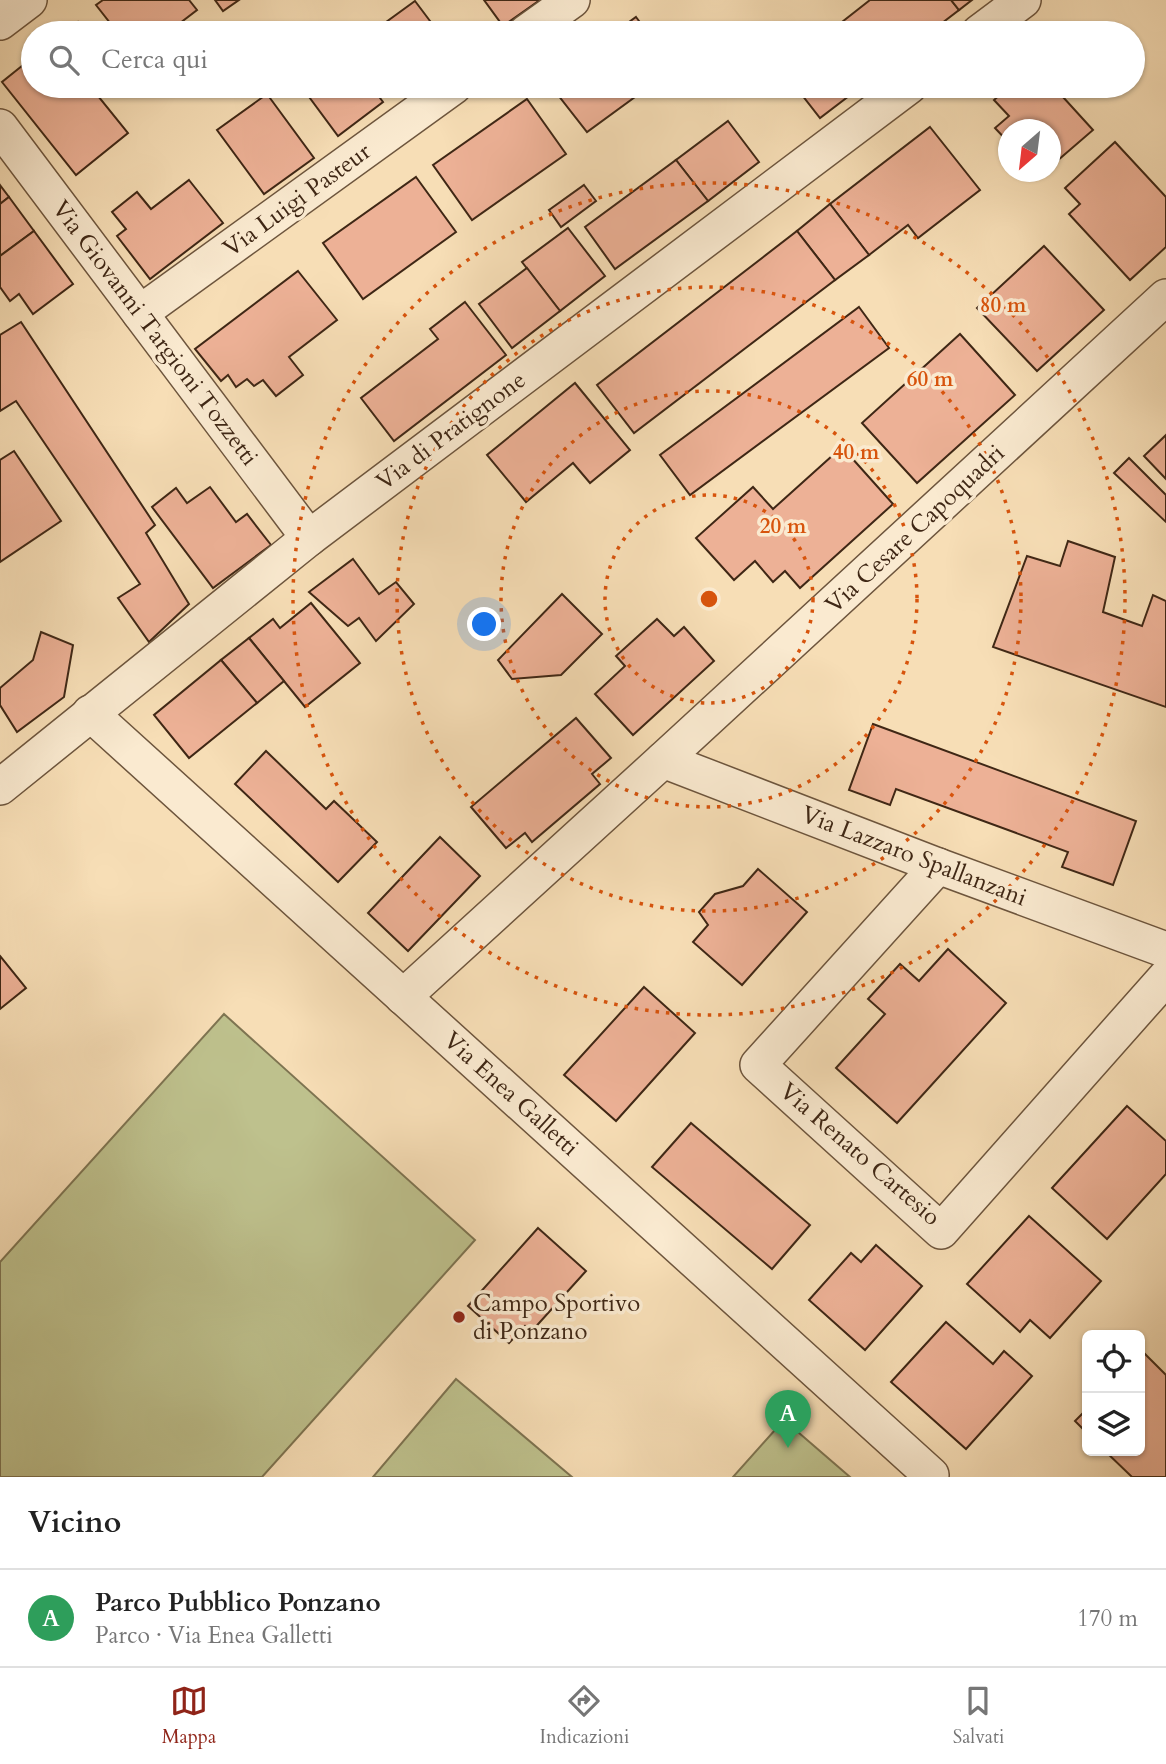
<!DOCTYPE html>
<html lang="it">
<meta charset="utf-8">
<style>
body{margin:0;font-family:Cardo,serif;background:#f6f6f6;color:#222}
.controls{position:absolute;right:21px;bottom:21px;display:grid;overflow:hidden;border-radius:10px;box-shadow:0 2px 5px #0004}
.controls button{width:63px;height:63px;display:grid;place-items:center;padding:0;border:0;border-bottom:2px solid #e0e0e0;background:#fff;color:#222;font:35px sans-serif}
.compass{position:absolute;left:998px;top:119px;width:63px;height:63px;border-radius:50%;background:#fff;box-shadow:0 2px 5px #0004;rotate:208deg}
.you{position:absolute;left:485px;top:625px;width:24px;height:24px;margin:-18px;border:5px solid #fff;border-radius:50%;background:#1a73e8;box-shadow:0 0 0 10px #1a73e833}
.badge{display:grid;place-items:center;width:46px;height:46px;border-radius:50%;background:#8f2418;color:#fff;font-size:23px;font-weight:700}
.pin{position:absolute;translate:-50% -58px;filter:drop-shadow(0 2px 4px #0008)}
.pin::after{content:'';position:absolute;top:37px;width:24px;height:21px;background:inherit;clip-path:polygon(0 0,100% 0,50% 100%)}
.list{margin:0;padding:0;list-style:none}
h2{display:flex;justify-content:space-between;align-items:center;height:91px;margin:0;padding:0 28px;font-size:30px}
h2 small{font-size:23px;font-weight:400;color:#767676}
.list li{display:grid;grid-template-columns:46px 1fr auto;gap:21px;align-items:center;box-sizing:border-box;height:98px;padding:0 28px;border-top:2px solid #e0e0e0}
.list b{display:block;font-size:26px;white-space:nowrap}
.list p{margin:0;font-size:23px;white-space:nowrap;color:#767676}
.list em{font-size:23px;font-style:normal;color:#767676}
.icon{flex:none;width:38px;height:38px;fill:none;stroke:currentColor;stroke-width:2;stroke-linecap:round;stroke-linejoin:round}
.map{position:relative;flex:none;width:1166px;height:1477px;overflow:hidden}
.search{position:absolute;background:#fff;box-shadow:0 2px 5px #0004;left:21px;right:21px;top:21px;height:77px;display:flex;align-items:center;gap:18px;box-sizing:border-box;padding:0 24px;border-radius:38px;color:#767676;font-size:26px}
.sheet{height:189px;background:#fff}
nav{display:flex;justify-content:space-around;align-items:center;box-sizing:border-box;height:98px;border-top:2px solid #e0e0e0;background:#fff;font-size:19px;color:#767676}
nav a{display:grid;justify-items:center;gap:4px}
nav .on{color:#8f2418}
.map>svg:first-child{display:block}
</style>
<div class="map">
<svg width="1166" height="1477" viewBox="0 0 1166 1477">
<rect width="100%" height="100%" fill="#f7deb6"/>
<filter id="stains"><feTurbulence type="fractalNoise" baseFrequency=".00286" numOctaves="4"/><feColorMatrix values="0 0 0 0 .2 0 0 0 0 .09 0 0 0 0 .02 0 0 0 .5 -.17"/></filter>
<radialGradient id="worn" r=".72"><stop offset=".6" stop-color="#630" stop-opacity="0"/><stop offset="1" stop-color="#630" stop-opacity=".3"/></radialGradient>
<!-- green -->
<g fill="#bec18d" stroke="#7e7451" stroke-width="2">
<path d="M 224,1014 L 475,1240 L 262,1477 L 0,1477 L 0,1262 Z"/>
<path d="M 456,1379 L 572,1477 L 373,1477 Z"/>
<path d="M 784,1420 L 850,1477 L 733,1477 Z"/>
</g>
<!-- building -->
<g fill="#edb196" stroke="#3f2715" stroke-width="2">
<path d="M 103,0 L 189,0 L 197,10 L 167,33 L 118,33 L 96,5 Z"/>
<path d="M 215,0 L 239,0 L 223,11 Z"/>
<path d="M 484,0 L 540,0 L 503,26 Z"/>
<path d="M 870,0 L 951,0 L 959,10 L 929,33 L 828,33 Z"/>
<path d="M 951,0 L 972,0 L 959,10 Z"/>
<path d="M 415,1 L 439,33 L 371,33 Z"/>
<path d="M 636,17 L 648,33 L 614,33 Z"/>
<path d="M 78,22 L 86,33 L 64,33 Z"/>
<path d="M 33,57 L 33,86 L 90,86 L 128,133 L 76,175 L 2,82 Z"/>
<path d="M 301,86 L 371,86 L 383,102 L 338,136 Z"/>
<path d="M 551,86 L 650,86 L 587,132 Z"/>
<path d="M 795,86 L 862,86 L 820,118 Z"/>
<path d="M 1010,86 L 1053,86 L 1093,130 L 1050,167 L 1050,130 L 1009,130 L 1009,143 L 995,128 L 1009,116 L 994,100 Z"/>
<path d="M 267,94 L 314,158 L 264,194 L 217,130 Z"/>
<path d="M 527,99 L 566,154 L 472,220 L 433,165 Z"/>
<path d="M 728,121 L 759,162 L 708,201 L 676,160 Z"/>
<path d="M 930,127 L 980,190 L 918,238 L 908,225 L 869,255 L 830,204 Z"/>
<path d="M 1115,142 L 1166,197 L 1166,247 L 1130,280 L 1069,214 L 1080,204 L 1065,188 Z"/>
<path d="M 676,160 L 708,201 L 615,269 L 585,227 Z"/>
<path d="M 416,177 L 456,232 L 363,299 L 323,243 Z"/>
<path d="M 189,180 L 223,223 L 150,279 L 117,236 L 126,229 L 112,212 L 137,192 L 151,209 Z"/>
<path d="M 0,185 L 9,197 L 0,204 Z"/>
<path d="M 584,185 L 596,201 L 561,227 L 549,210 Z"/>
<path d="M 9,197 L 34,231 L 0,256 L 0,204 Z"/>
<path d="M 830,204 L 869,255 L 835,280 L 797,231 Z"/>
<path d="M 568,228 L 605,276 L 560,311 L 522,262 Z"/>
<path d="M 34,231 L 73,284 L 33,314 L 19,294 L 10,301 L 0,287 L 0,256 Z"/>
<path d="M 797,231 L 835,280 L 634,433 L 597,385 Z"/>
<path d="M 1044,246 L 1104,310 L 1037,371 L 977,308 Z"/>
<path d="M 527,268 L 560,311 L 512,348 L 479,304 Z"/>
<path d="M 298,271 L 337,320 L 289,357 L 303,375 L 276,396 L 263,380 L 254,386 L 247,379 L 236,387 L 228,375 L 221,381 L 195,349 Z"/>
<path d="M 465,302 L 506,355 L 394,441 L 361,398 L 438,339 L 430,329 Z"/>
<path d="M 859,307 L 889,348 L 690,495 L 660,455 Z"/>
<path d="M 21,322 L 155,525 L 146,533 L 189,604 L 149,642 L 118,598 L 140,584 L 16,401 L 0,411 L 0,335 Z"/>
<path d="M 960,334 L 1015,395 L 917,483 L 862,423 Z"/>
<path d="M 575,383 L 630,450 L 590,483 L 573,463 L 526,502 L 487,455 Z"/>
<path d="M 1166,435 L 1166,479 L 1144,456 Z"/>
<path d="M 842,447 L 893,504 L 800,588 L 785,571 L 773,582 L 755,561 L 734,580 L 696,538 L 753,487 L 773,509 Z"/>
<path d="M 14,451 L 61,521 L 0,562 L 0,460 Z"/>
<path d="M 1129,458 L 1166,495 L 1166,522 L 1114,473 Z"/>
<path d="M 210,487 L 236,522 L 247,514 L 271,545 L 213,588 L 152,507 L 176,488 L 187,503 Z"/>
<path d="M 1068,541 L 1115,557 L 1103,612 L 1142,626 L 1153,595 L 1166,601 L 1166,707 L 993,647 L 1027,556 L 1060,566 Z"/>
<path d="M 353,559 L 379,594 L 396,582 L 414,604 L 376,641 L 359,618 L 348,626 L 309,592 Z"/>
<path d="M 562,594 L 602,634 L 561,675 L 512,679 L 498,660 Z"/>
<path d="M 311,603 L 360,663 L 305,707 L 249,638 L 273,619 L 280,628 Z"/>
<path d="M 657,619 L 674,636 L 684,627 L 714,661 L 633,735 L 595,694 L 625,666 L 616,656 Z"/>
<path d="M 41,632 L 73,645 L 64,697 L 17,732 L 0,705 L 0,688 L 33,660 Z"/>
<path d="M 249,638 L 284,681 L 257,703 L 221,660 Z"/>
<path d="M 221,660 L 257,703 L 189,758 L 154,715 Z"/>
<path d="M 576,718 L 611,758 L 592,774 L 600,784 L 532,842 L 525,833 L 506,848 L 471,807 Z"/>
<path d="M 873,724 L 1136,821 L 1113,885 L 1062,867 L 1068,852 L 896,789 L 890,805 L 849,790 Z"/>
<path d="M 266,751 L 326,809 L 334,801 L 377,842 L 338,882 L 235,784 Z"/>
<path d="M 440,837 L 480,876 L 408,951 L 368,913 Z"/>
<path d="M 758,869 L 807,912 L 742,985 L 693,942 L 708,925 L 699,912 L 715,894 L 743,886 Z"/>
<path d="M 948,949 L 1006,1003 L 897,1123 L 836,1068 L 885,1014 L 868,999 L 900,964 L 919,981 Z"/>
<path d="M 0,956 L 26,988 L 0,1009 Z"/>
<path d="M 644,987 L 695,1033 L 616,1121 L 564,1075 Z"/>
<path d="M 1127,1106 L 1166,1141 L 1166,1174 L 1107,1239 L 1052,1188 Z"/>
<path d="M 691,1123 L 810,1225 L 772,1269 L 652,1167 Z"/>
<path d="M 1029,1216 L 1101,1281 L 1050,1338 L 1030,1320 L 1020,1332 L 967,1284 Z"/>
<path d="M 538,1228 L 586,1271 L 531,1332 L 525,1326 L 509,1343 L 468,1306 Z"/>
<path d="M 876,1245 L 922,1286 L 865,1350 L 809,1300 L 851,1253 L 861,1262 Z"/>
<path d="M 946,1322 L 993,1364 L 1004,1351 L 1032,1376 L 966,1449 L 891,1382 Z"/>
<path d="M 1143,1352 L 1166,1375 L 1166,1477 L 1132,1477 L 1105,1451 L 1140,1451 L 1140,1356 Z"/>
<path d="M 1087,1409 L 1087,1433 L 1075,1421 Z"/>
</g>
<g fill="none" stroke-linecap="round" stroke-linejoin="round">
<!-- street casing -->
<g stroke="#6d553d" stroke-width="38">
<g id="street">
<path d="M 0,22 L 29,0"/>
<path d="M 526,33 L 572,0"/>
<path d="M 979,33 L 1023,0"/>
<path d="M 0,127 L 309,538"/>
<path d="M 140,313 L 454,86"/>
<path d="M 90,713 L 931,1475"/>
<path d="M 663,760 L 938,866 L 1166,950"/>
<path d="M 0,787 L 309,538 L 909,86"/>
<path d="M 938,866 L 758,1065 L 941,1231 L 1166,977"/>
<path d="M 403,997 L 663,760 L 1166,297"/>
</g>
</g>
<!-- street -->
<use href="#street" stroke="#faead0" stroke-width="35"/>
</g>
<!-- distance rings -->
<g fill="none" stroke="#d7540d" stroke-width="3.5" stroke-dasharray="3.5 7">
<circle cx="709" cy="599" r="104"/>
<circle cx="709" cy="599" r="208"/>
<circle cx="709" cy="599" r="312"/>
<circle cx="709" cy="599" r="416"/>
</g>
<!-- markers -->
<circle fill="#8f2418" stroke="#faead0" stroke-width="2.5" cx="459" cy="1317" r="7"/>
<g text-anchor="middle" dominant-baseline="central" stroke-width="7" stroke-linejoin="round" paint-order="stroke">
<!-- street labels -->
<g font-size="24" fill="#3f2715" stroke="#faead0">
<text transform="translate(297 200) rotate(-36)">Via Luigi Pasteur</text>
<text transform="translate(155 333) rotate(53)">Via Giovanni Targioni Tozzetti</text>
<text transform="translate(451 431) rotate(-37)">Via di Pratignone</text>
<text transform="translate(915 529) rotate(-43)">Via Cesare Capoquadri</text>
<text transform="translate(914 856) rotate(21)">Via Lazzaro Spallanzani</text>
<text transform="translate(511 1094) rotate(42)">Via Enea Galletti</text>
<text transform="translate(860 1154) rotate(41)">Via Renato Cartesio</text>
</g>
<!-- poi labels -->
<g font-size="24" fill="#3f2715" stroke="#faead0" text-anchor="start">
<text x="473" y="1303">Campo Sportivo<tspan x="473" dy="28">di Ponzano</tspan></text>
</g>
</g>
<circle cx="709" cy="599" r="10" fill="#d7540d" stroke="#faead0" stroke-width="3.5"/>
<g font-size="21" text-anchor="middle" font-weight="bold" fill="#d7540d" stroke="#faead0" stroke-width="7" stroke-linejoin="round" paint-order="stroke">
<text x="1003" y="312">80 m</text>
<text x="930" y="386">60 m</text>
<text x="856" y="459">40 m</text>
<text x="783" y="533">20 m</text>
</g>
<rect width="100%" height="100%" filter="url(#stains)"/>
<rect width="100%" height="100%" fill="url(#worn)"/>
</svg>
<div class="controls">
<button><svg class="icon" aria-label="locate" viewBox="0 0 24 24"><circle cx="12" cy="12" r="6"/><path d="M12 2v4M12 18v4M2 12h4M18 12h4"/></svg></button>
<button><svg class="icon" aria-label="layers" viewBox="0 0 24 24"><path d="M12 4l9 5-9 5-9-5zM3 14l9 5 9-5"/></svg></button>
</div>
<svg class="compass" viewBox="-18 -18 36 36"><path d="M0-13l5 13h-10z" fill="#e53935"/><path d="M0 13l5-13h-10z" fill="#767676"/></svg>
<div class="you"></div>
<div class="pin badge" style="left:788px;top:1448px;background:#2e9e5b">A</div>
<div class="search"><svg class="icon" aria-label="search" viewBox="0 0 24 24"><circle cx="10" cy="10" r="6"/><path d="M15 15l6 6"/></svg>Cerca qui</div>
</div>
<section class="sheet">
<h2>Vicino<small></small></h2>
<ul class="list">
<li><span class="badge" style="background:#2e9e5b">A</span><div><b>Parco Pubblico Ponzano</b><p>Parco · Via Enea Galletti</p></div><em>170 m</em></li>
</ul>
</section>
<nav>
<a class="on"><svg class="icon" aria-label="map" viewBox="0 0 24 24"><path d="M3 6l6-2 6 2 6-2v14l-6 2-6-2-6 2zM9 4v14M15 6v14"/></svg>Mappa</a>
<a><svg class="icon" aria-label="directions" viewBox="0 0 24 24"><path d="M12 3l9 9-9 9-9-9zM9 14v-3h6M13 9l2 2-2 2"/></svg>Indicazioni</a>
<a><svg class="icon" aria-label="saved" viewBox="0 0 24 24"><path d="M7 4h10v16l-5-4-5 4z"/></svg>Salvati</a>
</nav>
